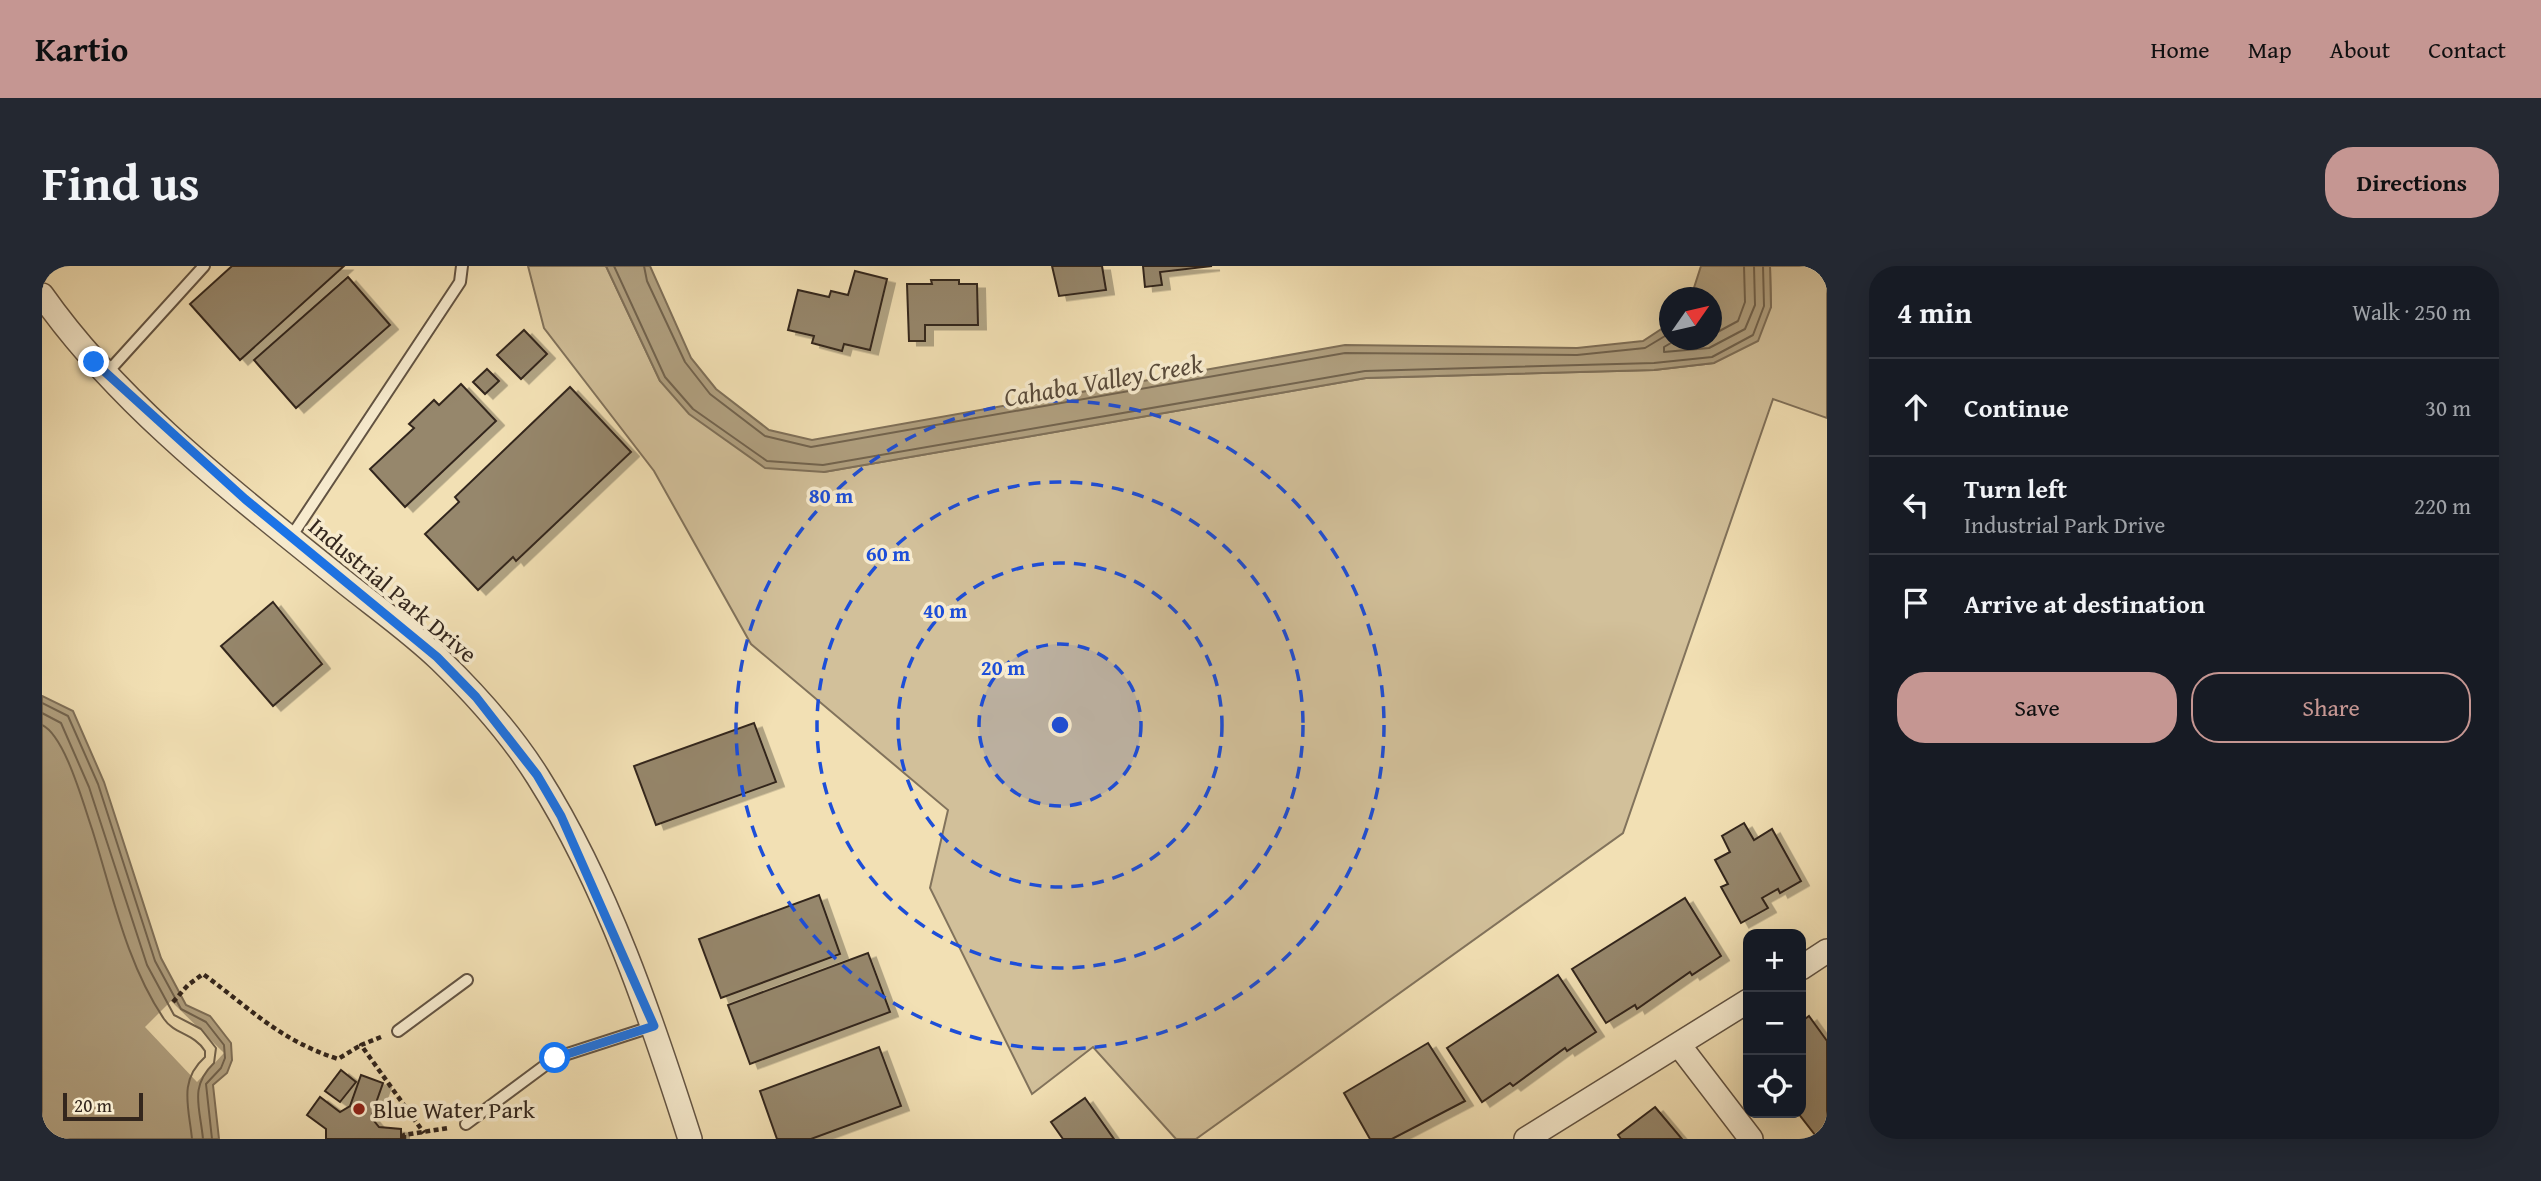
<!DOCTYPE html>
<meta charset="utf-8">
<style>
body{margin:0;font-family:"Gentium Book Plus",serif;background:#242831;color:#f1f3f6}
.controls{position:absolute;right:21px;bottom:21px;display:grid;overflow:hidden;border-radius:14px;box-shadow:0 7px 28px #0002}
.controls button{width:63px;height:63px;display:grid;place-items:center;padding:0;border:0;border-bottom:2px solid #363941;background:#171b24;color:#f1f3f6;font:35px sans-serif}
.compass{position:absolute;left:1617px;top:21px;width:63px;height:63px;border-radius:50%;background:#171b24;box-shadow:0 7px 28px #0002;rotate:56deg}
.scale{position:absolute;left:21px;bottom:18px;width:80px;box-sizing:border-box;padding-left:7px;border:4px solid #33261d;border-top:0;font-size:19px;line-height:24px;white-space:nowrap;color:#33261d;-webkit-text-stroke:5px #f7ebce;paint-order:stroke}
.stop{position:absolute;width:21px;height:21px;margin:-16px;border:5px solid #1a73e8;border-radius:50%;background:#fff}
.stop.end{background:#1a73e8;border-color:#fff;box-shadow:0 2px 7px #0008}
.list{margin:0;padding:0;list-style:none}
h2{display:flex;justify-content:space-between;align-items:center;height:91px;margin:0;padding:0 28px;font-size:30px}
h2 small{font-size:23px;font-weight:400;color:#9ea1a6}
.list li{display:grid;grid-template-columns:46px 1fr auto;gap:21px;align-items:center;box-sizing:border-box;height:98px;padding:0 28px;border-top:2px solid #363941}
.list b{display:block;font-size:26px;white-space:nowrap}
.list p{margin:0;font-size:23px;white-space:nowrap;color:#9ea1a6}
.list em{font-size:23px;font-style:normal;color:#9ea1a6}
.actions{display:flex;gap:14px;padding:21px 28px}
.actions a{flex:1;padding:16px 0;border:2px solid #c59692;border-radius:28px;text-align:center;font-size:24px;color:#c59692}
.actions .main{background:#c59692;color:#111}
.icon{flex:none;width:38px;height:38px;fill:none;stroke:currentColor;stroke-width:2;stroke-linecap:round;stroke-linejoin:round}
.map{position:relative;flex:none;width:1785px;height:873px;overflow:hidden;border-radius:28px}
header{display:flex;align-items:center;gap:42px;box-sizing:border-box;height:98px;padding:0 35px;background:#c59692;color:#111}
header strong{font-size:33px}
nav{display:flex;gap:38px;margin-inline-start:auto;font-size:24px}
.intro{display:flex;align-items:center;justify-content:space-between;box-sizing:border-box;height:168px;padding:0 42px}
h1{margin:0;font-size:49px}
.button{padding:18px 32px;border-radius:28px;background:#c59692;color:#111;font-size:24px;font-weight:700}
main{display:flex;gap:42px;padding:0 42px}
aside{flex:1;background:#171b24;border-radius:28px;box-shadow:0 7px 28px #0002}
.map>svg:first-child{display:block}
</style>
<header>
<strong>Kartio</strong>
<nav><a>Home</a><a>Map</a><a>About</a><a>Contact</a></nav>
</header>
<div class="intro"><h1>Find us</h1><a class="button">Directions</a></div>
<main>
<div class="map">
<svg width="1785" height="873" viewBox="0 0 1785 873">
<defs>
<filter id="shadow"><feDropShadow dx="8" dy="4.5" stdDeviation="0" flood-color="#0004"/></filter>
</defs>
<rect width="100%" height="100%" fill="#f2e0b4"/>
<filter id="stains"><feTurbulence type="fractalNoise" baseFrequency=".00286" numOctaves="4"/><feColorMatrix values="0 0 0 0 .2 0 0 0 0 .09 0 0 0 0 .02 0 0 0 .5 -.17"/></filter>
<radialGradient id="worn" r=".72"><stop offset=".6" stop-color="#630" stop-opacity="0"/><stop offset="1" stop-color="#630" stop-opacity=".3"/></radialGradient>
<!-- green -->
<path fill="#d2c09a" stroke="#82735c" stroke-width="2" d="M 486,0 L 564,0 L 618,115 L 782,206 L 1324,112 L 1612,104 L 1672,97 L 1729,41 L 1728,0 L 1785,0 L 1785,152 L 1731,133 L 1581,567 L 1154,873 L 1134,873 L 1051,781 L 990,828 L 888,622 L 906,544 L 709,378 L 612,205 L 502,62 Z"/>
<!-- water -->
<g fill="#b1a181" stroke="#7f7059" stroke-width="2">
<path d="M 564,0 L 608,0 L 649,92 L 674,123 L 727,164 L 770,174 L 1303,79 L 1535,82 L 1601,75 L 1627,58 L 1628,74 L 1670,74 L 1670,32 L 1649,31 L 1659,0 L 1728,0 L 1729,41 L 1716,75 L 1672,97 L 1612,104 L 1324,112 L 782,206 L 723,202 L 647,148 L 618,115 Z"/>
<path d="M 0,430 L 31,445 L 62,516 L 119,692 L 144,739 L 168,750 L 189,777 L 190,794 L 185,807 L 171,819 L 177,873 L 0,873 Z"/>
</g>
<!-- pier -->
<path fill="#f2e0b4" d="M 129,735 L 182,787 L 155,816 L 103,761 Z"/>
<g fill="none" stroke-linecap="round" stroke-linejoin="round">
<!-- shore -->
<g stroke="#72644f" stroke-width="2">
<path d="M 572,0 L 623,111 L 651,143 L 725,195 L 781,199 L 1323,105 L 1612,97 L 1670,91 L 1711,69 L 1722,40 L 1721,0"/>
<path d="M 602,0 L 605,15 L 643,96 L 668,128 L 723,170 L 769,181 L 1303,87 L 1535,89 L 1603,82 L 1628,67"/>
<path d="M 1670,69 L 1696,55 L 1703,36 L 1702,0"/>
<path d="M 1634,74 L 1622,81 L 1622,86 L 1667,82 L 1703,63 L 1713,39 L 1712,0"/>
<path d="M 0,437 L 26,450 L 56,518 L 113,695 L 139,743 L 164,756 L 182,779 L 183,792 L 179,802 L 164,818 L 170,873"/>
<path d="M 0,447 L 19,457 L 47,521 L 105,699 L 132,749 L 159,763 L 174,782 L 172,797 C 147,821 158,841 161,873"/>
<path d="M 0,459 C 23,470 41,537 50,563 C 70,626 84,697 122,753 C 132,768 153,768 163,785 L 163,791 C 136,815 147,841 150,873"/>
</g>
</g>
<!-- building -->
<g fill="#96876c" stroke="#33261d" stroke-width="2" filter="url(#shadow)">
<path d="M 190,0 L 302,0 L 198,94 L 148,38 Z"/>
<path d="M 1010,0 L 1060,0 L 1064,24 L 1017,30 Z"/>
<path d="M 1101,0 L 1170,0 L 1118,6 L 1120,19 L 1103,21 Z"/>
<path d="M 813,5 L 845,13 L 828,84 L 802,78 L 800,85 L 770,77 L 772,70 L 746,64 L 756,24 L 787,31 L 789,25 L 806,29 Z"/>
<path d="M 306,11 L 348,59 L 254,142 L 212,94 Z"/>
<path d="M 889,14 L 917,14 L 917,18 L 935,18 L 936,59 L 883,59 L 883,75 L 867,75 L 865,18 L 890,18 Z"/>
<path d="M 482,64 L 505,88 L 479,113 L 455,89 Z"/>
<path d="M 445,103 L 457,115 L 443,128 L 431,116 Z"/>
<path d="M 419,118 L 454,155 L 363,241 L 328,203 L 372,162 L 367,158 L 392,134 L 397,139 Z"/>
<path d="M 528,121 L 589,186 L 474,295 L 471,291 L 436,324 L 383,268 L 417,236 L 413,231 Z"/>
<path d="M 231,336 L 280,398 L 231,440 L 179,380 Z"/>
<path d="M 712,457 L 734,516 L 614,559 L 592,500 Z"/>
<path d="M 1702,557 L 1712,574 L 1730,563 L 1759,615 L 1738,627 L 1736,623 L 1720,632 L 1726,642 L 1699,657 L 1679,621 L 1686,618 L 1673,594 L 1688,586 L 1680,570 Z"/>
<path d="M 777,629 L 798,688 L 679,732 L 657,673 Z"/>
<path d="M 1643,632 L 1679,690 L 1650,709 L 1648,706 L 1595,743 L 1593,739 L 1564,757 L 1530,703 Z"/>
<path d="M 826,687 L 848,746 L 708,798 L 686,739 Z"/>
<path d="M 1516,709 L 1554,766 L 1525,785 L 1523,782 L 1471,820 L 1468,817 L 1440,836 L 1405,782 Z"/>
<path d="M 1767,750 L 1785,775 L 1785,873 L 1772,873 L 1773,869 L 1756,847 L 1759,847 L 1759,756 Z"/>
<path d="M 1386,777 L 1423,835 L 1350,873 L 1328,873 L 1302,827 Z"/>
<path d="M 837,781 L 859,840 L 769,873 L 735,873 L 718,825 Z"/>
<path d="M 299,804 L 314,816 L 298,836 L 283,825 Z"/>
<path d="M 319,809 L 341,817 L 329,851 L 337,861 L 359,863 L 359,873 L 284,873 L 284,863 L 265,849 L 278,831 L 298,846 L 308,840 Z"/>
<path d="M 1043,832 L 1072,873 L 1021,873 L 1009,856 Z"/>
<path d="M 1613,841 L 1640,873 L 1579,873 L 1576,869 Z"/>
</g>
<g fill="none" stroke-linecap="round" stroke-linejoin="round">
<!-- service casing -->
<g stroke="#635443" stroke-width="14">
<g id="service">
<path d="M 64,108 L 162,0"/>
<path d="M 249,271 L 418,16 L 420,0"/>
<path d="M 356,765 L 425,714"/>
<path d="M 424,858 L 513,792 L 612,760"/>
</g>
</g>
<!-- minor casing -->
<g stroke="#635443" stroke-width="26">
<g id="minor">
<path d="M 0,29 C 78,140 195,229 300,314 C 332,340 368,365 398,394 C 434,429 469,468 496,511 C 565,620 609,751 648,873"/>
<path d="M 1759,702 L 1785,685"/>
<path d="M 1637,779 L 1709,873"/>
<path d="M 1484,873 L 1706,735"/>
</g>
</g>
<!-- path -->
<g stroke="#33261d" stroke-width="4.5" stroke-dasharray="5 3.5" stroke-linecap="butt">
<path d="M 131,736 L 146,719 L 161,708 C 209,743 237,774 296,793 L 319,779"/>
<path d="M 339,771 L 319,779 L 382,867"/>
<path d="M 362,873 L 362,869 L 406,862"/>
</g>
<!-- service -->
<use href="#service" stroke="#f7ebce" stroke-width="10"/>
<!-- minor -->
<use href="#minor" stroke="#f7ebce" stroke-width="23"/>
</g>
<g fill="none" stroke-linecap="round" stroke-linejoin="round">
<!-- route -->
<path stroke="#1a73e8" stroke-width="9" d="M 52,96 L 203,233 L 395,391 L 434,431 L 495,509 L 519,550 L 612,760 L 513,792"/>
</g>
<!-- distance rings -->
<circle cx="1018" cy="459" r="81" fill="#1d4ed8" fill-opacity=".12"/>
<g fill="none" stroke="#1d4ed8" stroke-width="3.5" stroke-dasharray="12 9">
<circle cx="1018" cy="459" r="81"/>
<circle cx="1018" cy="459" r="162"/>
<circle cx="1018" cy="459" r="243"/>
<circle cx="1018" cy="459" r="324"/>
</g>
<!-- markers -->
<circle fill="#8f2418" stroke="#f7ebce" stroke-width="2.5" cx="317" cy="843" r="7"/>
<g text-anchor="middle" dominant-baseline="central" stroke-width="7" stroke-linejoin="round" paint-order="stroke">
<!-- street labels -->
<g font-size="24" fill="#33261d" stroke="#f7ebce">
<text transform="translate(351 324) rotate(40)">Industrial Park Drive</text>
</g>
<!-- poi labels -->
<g font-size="24" fill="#33261d" stroke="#f7ebce" text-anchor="start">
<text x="331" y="843">Blue Water Park</text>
</g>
<!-- water labels -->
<g font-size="26" font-style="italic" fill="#594b3b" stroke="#f7ebce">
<text transform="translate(1061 114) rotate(-10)">Cahaba Valley Creek</text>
</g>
</g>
<circle cx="1018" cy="459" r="10" fill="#1d4ed8" stroke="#f7ebce" stroke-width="3.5"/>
<g font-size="21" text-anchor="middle" font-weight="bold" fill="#1d4ed8" stroke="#f7ebce" stroke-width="7" stroke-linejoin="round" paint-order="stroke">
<text x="789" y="237">80 m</text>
<text x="846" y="295">60 m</text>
<text x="903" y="352">40 m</text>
<text x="961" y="409">20 m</text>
</g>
<rect width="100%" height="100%" filter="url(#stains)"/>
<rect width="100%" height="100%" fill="url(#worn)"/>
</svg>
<div class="controls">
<button>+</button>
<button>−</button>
<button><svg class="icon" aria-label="locate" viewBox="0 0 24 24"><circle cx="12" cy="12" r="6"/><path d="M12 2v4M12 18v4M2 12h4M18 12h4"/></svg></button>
</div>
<svg class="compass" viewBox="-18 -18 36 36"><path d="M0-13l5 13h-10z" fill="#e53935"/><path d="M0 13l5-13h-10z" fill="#9ea1a6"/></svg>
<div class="scale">20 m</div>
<div class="stop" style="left:513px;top:792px"></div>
<div class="stop end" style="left:52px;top:96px"></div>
</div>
<aside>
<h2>4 min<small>Walk · 250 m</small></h2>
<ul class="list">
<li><svg class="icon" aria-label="ahead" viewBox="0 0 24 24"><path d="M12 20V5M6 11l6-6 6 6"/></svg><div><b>Continue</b></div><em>30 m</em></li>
<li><svg class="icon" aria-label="left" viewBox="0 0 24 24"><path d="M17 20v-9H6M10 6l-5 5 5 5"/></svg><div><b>Turn left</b><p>Industrial Park Drive</p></div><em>220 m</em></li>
<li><svg class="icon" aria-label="arrive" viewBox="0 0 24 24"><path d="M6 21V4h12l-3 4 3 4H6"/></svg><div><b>Arrive at destination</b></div></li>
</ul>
<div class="actions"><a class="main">Save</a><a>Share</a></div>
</aside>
</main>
